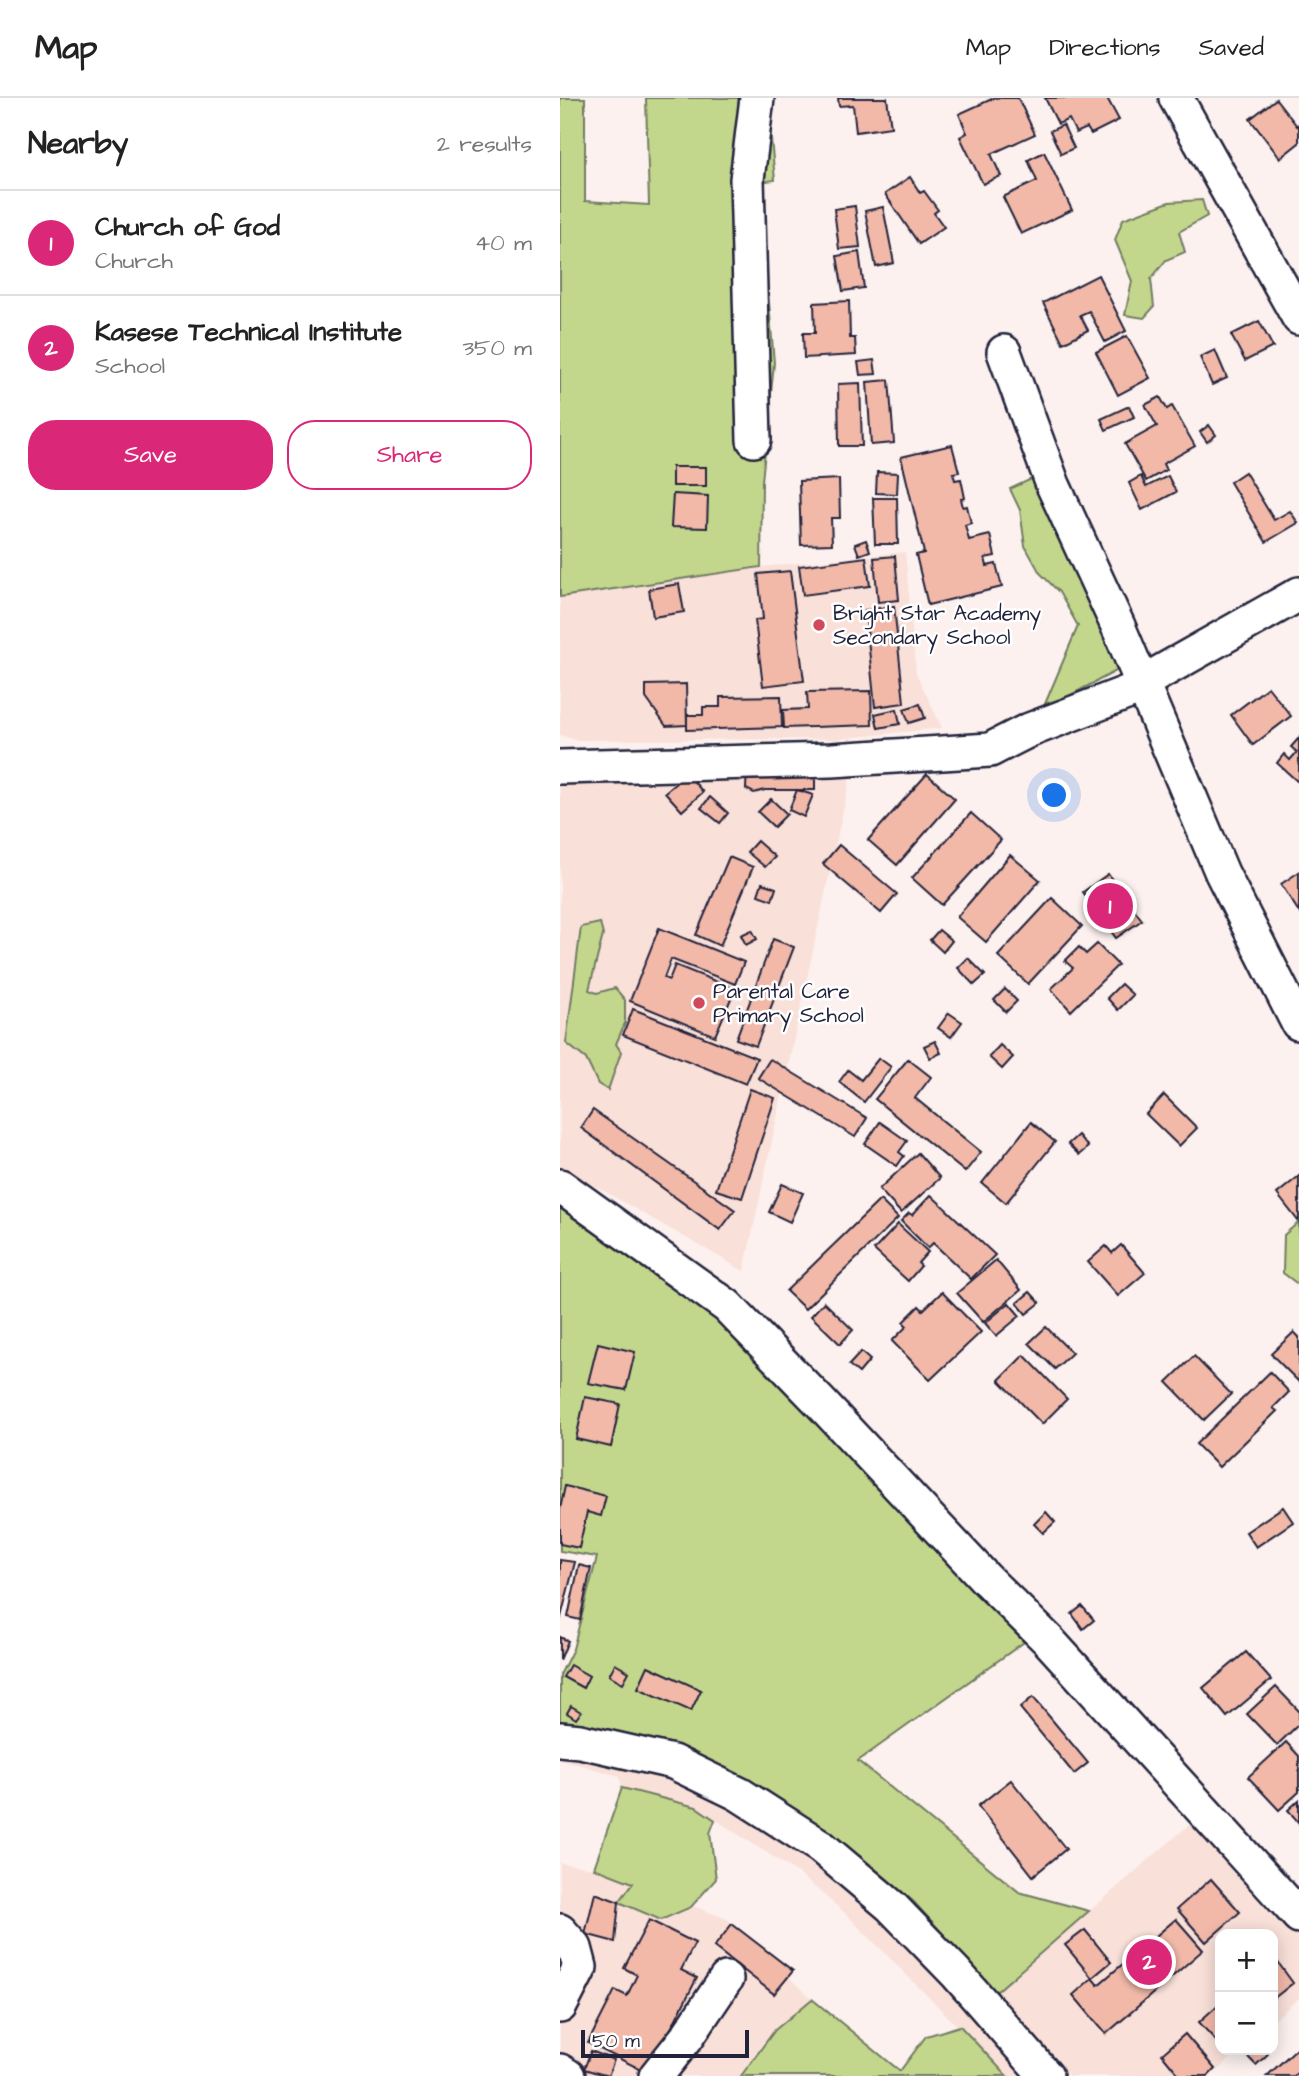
<!DOCTYPE html>
<meta charset="utf-8">
<style>
body{margin:0;font-family:"Architects Daughter",sans-serif;background:#f6f6f6;color:#222}
.controls{position:absolute;right:21px;bottom:21px;display:grid;overflow:hidden;border-radius:14px;box-shadow:0 4px 18px #0003}
.controls button{width:63px;height:63px;display:grid;place-items:center;padding:0;border:0;border-bottom:2px solid #e0e0e0;background:#fff;color:#222;font:35px sans-serif}
.scale{position:absolute;left:21px;bottom:18px;width:168px;box-sizing:border-box;padding-left:7px;border:4px solid #22223b;border-top:0;font-size:19px;line-height:24px;white-space:nowrap;color:#22223b;-webkit-text-stroke:5px #fff;paint-order:stroke}
.you{position:absolute;left:495px;top:698px;width:24px;height:24px;margin:-18px;border:5px solid #fff;border-radius:50%;background:#1a73e8;box-shadow:0 0 0 10px #1a73e833}
.badge{display:grid;place-items:center;width:46px;height:46px;border-radius:50%;background:#db2777;color:#fff;font-size:23px;font-weight:700}
.pin{position:absolute;translate:-50% -50%;border:4px solid #fff;box-shadow:0 2px 7px #0006}
.list{margin:0;padding:0;list-style:none}
h2{display:flex;justify-content:space-between;align-items:center;height:91px;margin:0;padding:0 28px;font-size:30px}
h2 small{font-size:23px;font-weight:400;color:#767676}
.list li{display:grid;grid-template-columns:46px 1fr auto;gap:21px;align-items:center;box-sizing:border-box;height:105px;padding:0 28px;border-top:2px solid #e0e0e0}
.list b{display:block;font-size:26px;white-space:nowrap}
.list p{margin:0;font-size:23px;white-space:nowrap;color:#767676}
.list em{font-size:23px;font-style:normal;color:#767676}
.actions{display:flex;gap:14px;padding:21px 28px}
.actions a{flex:1;padding:16px 0;border:2px solid #db2777;border-radius:28px;text-align:center;font-size:24px;color:#db2777}
.actions .main{background:#db2777;color:#fff}
.map{position:relative;flex:none;width:739px;height:1978px;overflow:hidden}
header{display:flex;align-items:center;gap:42px;box-sizing:border-box;height:98px;padding:0 35px;background:#fff;border-bottom:2px solid #e0e0e0}
header strong{font-size:33px}
nav{display:flex;gap:38px;margin-inline-start:auto;font-size:24px}
main{display:flex}
aside{flex:1;background:#fff}
.map>svg:first-child{display:block}
</style>
<header>
<strong>Map</strong>
<nav><a>Map</a><a>Directions</a><a>Saved</a></nav>
</header>
<main>
<aside>
<h2>Nearby<small>2 results</small></h2>
<ul class="list">
<li><span class="badge">1</span><div><b>Church of God</b><p>Church</p></div><em>40 m</em></li>
<li><span class="badge">2</span><div><b>Kasese Technical Institute</b><p>School</p></div><em>350 m</em></li>
</ul>
<div class="actions"><a class="main">Save</a><a>Share</a></div>
</aside>
<div class="map">
<svg width="739" height="1978" viewBox="0 0 739 1978">
<rect width="100%" height="100%" fill="#fcf1ee"/>
<filter id="ink" filterUnits="userSpaceOnUse"><feTurbulence type="fractalNoise" baseFrequency=".0143" numOctaves="2"/><feDisplacementMap in="SourceGraphic" scale="14" xChannelSelector="R" yChannelSelector="G"/><feConvolveMatrix kernelMatrix="1 2 1 2 8 2 1 2 1" color-interpolation-filters="sRGB"/></filter>
<g filter="url(#ink)">
<!-- built -->
<g fill="#f9e0d9">
<path d="M 345,454 L 356,575 L 382,630 L 277,641 L 16,642 L 0,637 L 0,499 L 201,469 Z"/>
<path d="M 293,666 L 184,1173 L 0,1068 L 0,668 Z"/>
<path d="M 0,1648 L 116,1672 L 266,1755 L 485,1978 L 447,1978 L 285,1815 L 238,1775 L 136,1709 L 62,1690 L 59,1678 L 0,1661 Z"/>
<path d="M 636,1721 L 739,1840 L 739,1900 L 713,1923 L 713,1836 L 660,1836 L 660,1952 L 680,1952 L 651,1978 L 509,1978 L 436,1894 Z"/>
<path d="M 0,1765 L 34,1770 L 167,1821 L 252,1901 L 215,1932 L 181,1978 L 0,1978 Z"/>
</g>
<!-- green -->
<g fill="#c3d78c" stroke="#727c64" stroke-width="2">
<path d="M 0,0 L 25,0 L 25,103 L 89,107 L 86,0 L 207,0 L 215,82 L 199,84 L 214,265 L 202,383 L 201,469 L 0,499 Z"/>
<path d="M 642,102 L 647,118 L 619,134 L 625,154 L 606,162 L 591,181 L 594,209 L 584,220 L 565,217 L 572,183 L 555,142 L 563,121 L 609,104 Z"/>
<path d="M 482,376 L 560,571 L 507,599 L 485,606 L 518,528 L 499,494 L 480,475 L 465,448 L 460,412 L 450,391 Z"/>
<path d="M 40,825 L 43,837 L 29,892 L 37,895 L 55,890 L 65,902 L 65,925 L 56,946 L 61,954 L 48,992 L 38,986 L 26,961 L 6,945 L 21,829 Z"/>
<path d="M 0,1105 L 56,1150 L 109,1189 L 142,1203 L 235,1299 L 464,1544 L 298,1663 L 459,1794 L 529,1813 L 436,1894 L 354,1804 L 300,1758 L 255,1736 L 0,1632 L 0,1577 L 13,1551 L 37,1459 L 0,1453 Z"/>
<path d="M 739,1124 L 739,1187 L 723,1175 L 724,1137 Z"/>
<path d="M 62,1690 L 136,1709 L 155,1722 L 150,1735 L 156,1781 L 131,1809 L 101,1822 L 59,1804 L 73,1785 L 34,1770 Z"/>
<path d="M 252,1901 L 340,1973 L 366,1938 L 400,1928 L 447,1978 L 181,1978 L 215,1932 Z"/>
</g>
<!-- building -->
<g fill="#f2b9a9" stroke="#22223b" stroke-width="2">
<path d="M 278,0 L 327,0 L 331,29 L 296,34 L 293,7 L 279,8 Z"/>
<path d="M 434,0 L 458,0 L 475,36 L 431,56 L 441,78 L 423,86 L 400,39 L 407,35 L 399,16 Z"/>
<path d="M 485,0 L 547,0 L 559,22 L 531,36 L 527,30 L 516,35 L 509,21 L 498,26 Z"/>
<path d="M 716,1 L 737,28 L 739,26 L 739,45 L 720,60 L 690,21 Z"/>
<path d="M 503,27 L 514,50 L 501,56 L 490,33 Z"/>
<path d="M 484,54 L 512,112 L 461,136 L 443,99 L 477,83 L 468,62 Z"/>
<path d="M 350,79 L 360,95 L 364,93 L 378,112 L 374,115 L 384,129 L 359,146 L 325,96 Z"/>
<path d="M 295,108 L 300,149 L 279,151 L 274,111 Z"/>
<path d="M 323,109 L 334,165 L 316,169 L 305,113 Z"/>
<path d="M 299,154 L 304,190 L 283,193 L 277,158 Z"/>
<path d="M 538,177 L 566,233 L 545,244 L 529,213 L 520,217 L 528,232 L 503,245 L 483,205 Z"/>
<path d="M 289,203 L 290,240 L 295,240 L 296,257 L 244,260 L 243,235 L 255,235 L 254,205 Z"/>
<path d="M 699,223 L 713,249 L 685,263 L 671,237 Z"/>
<path d="M 567,238 L 590,280 L 558,297 L 536,254 Z"/>
<path d="M 655,252 L 667,280 L 652,287 L 640,259 Z"/>
<path d="M 314,262 L 316,276 L 300,277 L 298,264 Z"/>
<path d="M 329,282 L 334,345 L 311,347 L 307,284 Z"/>
<path d="M 300,285 L 302,348 L 279,348 L 278,286 Z"/>
<path d="M 600,299 L 607,311 L 612,308 L 635,348 L 603,366 L 606,372 L 586,383 L 565,346 L 597,328 L 585,307 Z"/>
<path d="M 569,308 L 574,319 L 546,332 L 541,321 Z"/>
<path d="M 649,327 L 656,337 L 647,344 L 640,334 Z"/>
<path d="M 392,347 L 399,374 L 393,375 L 395,382 L 401,381 L 405,400 L 401,401 L 403,409 L 407,408 L 411,425 L 405,427 L 409,442 L 430,437 L 435,458 L 425,460 L 427,468 L 436,466 L 442,489 L 368,507 L 356,457 L 364,455 L 341,359 Z"/>
<rect x="112" y="369" width="34" height="19"/>
<path d="M 317,374 L 338,375 L 337,396 L 316,395 Z"/>
<path d="M 685,374 L 714,422 L 730,413 L 738,425 L 706,444 L 670,384 Z"/>
<path d="M 581,378 L 586,389 L 608,378 L 616,394 L 582,412 L 569,385 Z"/>
<path d="M 279,381 L 280,420 L 271,420 L 272,446 L 241,447 L 239,383 Z"/>
<path d="M 113,396 L 148,398 L 147,430 L 111,429 Z"/>
<path d="M 313,400 L 337,400 L 338,446 L 315,446 Z"/>
<path d="M 306,442 L 310,453 L 299,457 L 295,446 Z"/>
<path d="M 335,458 L 339,502 L 318,504 L 314,460 Z"/>
<path d="M 306,459 L 310,488 L 243,497 L 239,468 Z"/>
<path d="M 230,473 L 244,583 L 203,588 L 195,522 L 203,521 L 198,476 Z"/>
<path d="M 119,486 L 124,514 L 93,519 L 89,491 Z"/>
<path d="M 334,508 L 344,605 L 315,609 L 305,512 Z"/>
<path d="M 126,586 L 127,627 L 106,628 L 86,600 L 86,587 Z"/>
<path d="M 708,589 L 731,618 L 693,647 L 671,617 Z"/>
<path d="M 311,593 L 312,627 L 224,630 L 223,612 L 248,611 L 247,594 Z"/>
<path d="M 221,598 L 222,629 L 127,632 L 127,617 L 143,617 L 143,609 L 160,609 L 160,599 Z"/>
<path d="M 360,606 L 365,620 L 349,625 L 344,611 Z"/>
<path d="M 337,611 L 340,626 L 318,630 L 315,616 Z"/>
<path d="M 739,640 L 739,681 L 737,683 L 717,665 L 724,656 L 730,662 L 737,654 L 731,649 Z"/>
<path d="M 187,671 L 255,672 L 255,692 L 205,692 L 194,695 L 186,691 Z"/>
<path d="M 127,676 L 143,694 L 122,713 L 105,694 Z"/>
<path d="M 367,676 L 395,701 L 337,767 L 308,742 Z"/>
<path d="M 237,692 L 253,697 L 244,719 L 229,712 Z"/>
<path d="M 150,699 L 168,715 L 160,725 L 141,710 Z"/>
<path d="M 211,701 L 227,716 L 214,729 L 198,714 Z"/>
<path d="M 411,715 L 441,742 L 382,807 L 352,780 Z"/>
<path d="M 197,743 L 215,759 L 205,769 L 187,754 Z"/>
<path d="M 279,747 L 337,796 L 321,815 L 263,766 Z"/>
<path d="M 450,757 L 480,782 L 426,844 L 397,819 Z"/>
<path d="M 169,759 L 193,769 L 160,848 L 136,837 Z"/>
<path d="M 739,774 L 739,814 L 721,786 Z"/>
<path d="M 548,776 L 582,822 L 556,840 L 523,794 Z"/>
<path d="M 202,785 L 216,790 L 212,802 L 198,797 Z"/>
<path d="M 492,800 L 522,828 L 468,886 L 438,858 Z"/>
<path d="M 99,830 L 184,864 L 175,886 L 111,861 L 104,880 L 109,882 L 115,867 L 175,891 L 155,938 L 70,903 Z"/>
<path d="M 192,832 L 197,841 L 186,847 L 181,837 Z"/>
<path d="M 379,832 L 392,843 L 383,854 L 370,842 Z"/>
<path d="M 213,841 L 234,849 L 196,948 L 176,941 Z"/>
<path d="M 537,846 L 558,867 L 511,913 L 491,891 L 513,870 L 505,863 L 519,849 L 526,856 Z"/>
<path d="M 408,860 L 425,877 L 414,887 L 398,870 Z"/>
<path d="M 561,886 L 573,897 L 558,912 L 547,900 Z"/>
<path d="M 445,891 L 457,903 L 446,914 L 434,902 Z"/>
<path d="M 73,911 L 197,960 L 186,986 L 63,937 Z"/>
<path d="M 389,915 L 402,924 L 391,939 L 378,930 Z"/>
<path d="M 375,943 L 381,955 L 370,960 L 364,948 Z"/>
<path d="M 440,947 L 453,959 L 442,971 L 429,959 Z"/>
<path d="M 319,960 L 331,969 L 304,1004 L 279,984 L 288,972 L 301,982 Z"/>
<path d="M 210,961 L 307,1020 L 295,1039 L 198,980 Z"/>
<path d="M 348,961 L 371,979 L 355,1000 L 421,1054 L 405,1074 L 315,1001 Z"/>
<path d="M 190,991 L 215,1000 L 182,1100 L 156,1092 Z"/>
<path d="M 604,997 L 637,1030 L 619,1048 L 586,1016 Z"/>
<path d="M 33,1012 L 175,1112 L 160,1132 L 21,1030 Z"/>
<path d="M 320,1024 L 347,1043 L 339,1054 L 344,1058 L 337,1068 L 305,1046 Z"/>
<path d="M 471,1024 L 495,1044 L 446,1105 L 422,1085 Z"/>
<path d="M 518,1037 L 528,1049 L 519,1057 L 508,1046 Z"/>
<path d="M 358,1055 L 380,1080 L 341,1115 L 319,1091 Z"/>
<path d="M 739,1078 L 739,1124 L 717,1096 Z"/>
<path d="M 222,1086 L 243,1095 L 230,1124 L 209,1114 Z"/>
<path d="M 371,1097 L 435,1157 L 411,1181 L 373,1145 L 368,1150 L 341,1123 L 349,1115 L 352,1117 Z"/>
<path d="M 320,1102 L 338,1120 L 245,1211 L 226,1193 Z"/>
<path d="M 338,1126 L 368,1154 L 358,1165 L 361,1168 L 348,1183 L 314,1152 Z"/>
<path d="M 561,1147 L 585,1175 L 558,1198 L 528,1164 L 546,1148 L 552,1155 Z"/>
<path d="M 436,1162 L 461,1192 L 423,1224 L 397,1195 Z"/>
<path d="M 382,1194 L 421,1234 L 370,1282 L 332,1243 L 347,1228 L 343,1224 L 359,1208 L 363,1212 Z"/>
<path d="M 470,1194 L 480,1205 L 466,1216 L 457,1205 Z"/>
<path d="M 264,1204 L 293,1232 L 280,1246 L 251,1218 Z"/>
<path d="M 449,1205 L 460,1218 L 436,1238 L 425,1225 Z"/>
<path d="M 486,1229 L 512,1255 L 495,1271 L 469,1245 Z"/>
<path d="M 734,1234 L 739,1239 L 739,1284 L 711,1256 Z"/>
<path d="M 38,1245 L 75,1254 L 66,1292 L 28,1285 Z"/>
<path d="M 301,1254 L 310,1262 L 299,1275 L 289,1267 Z"/>
<path d="M 464,1257 L 507,1301 L 482,1326 L 439,1282 Z"/>
<path d="M 634,1258 L 671,1296 L 644,1322 L 607,1284 Z"/>
<path d="M 710,1274 L 729,1294 L 713,1310 L 717,1313 L 659,1369 L 636,1346 Z"/>
<path d="M 25,1299 L 60,1306 L 51,1349 L 16,1341 Z"/>
<path d="M 5,1388 L 46,1398 L 41,1418 L 27,1414 L 19,1450 L 0,1446 L 0,1411 Z"/>
<path d="M 723,1409 L 733,1424 L 696,1449 L 686,1434 Z"/>
<path d="M 486,1414 L 495,1424 L 483,1435 L 474,1426 Z"/>
<path d="M 0,1462 L 15,1464 L 0,1523 Z"/>
<path d="M 19,1467 L 31,1470 L 20,1522 L 8,1519 Z"/>
<path d="M 522,1508 L 534,1522 L 523,1531 L 512,1516 Z"/>
<path d="M 0,1539 L 8,1543 L 0,1562 Z"/>
<path d="M 686,1554 L 711,1582 L 667,1619 L 643,1590 Z"/>
<path d="M 55,1566 L 69,1574 L 63,1585 L 49,1577 Z"/>
<path d="M 10,1567 L 29,1578 L 23,1590 L 3,1579 Z"/>
<path d="M 88,1568 L 141,1592 L 131,1613 L 78,1590 Z"/>
<path d="M 716,1589 L 739,1613 L 739,1626 L 717,1647 L 687,1616 Z"/>
<path d="M 473,1599 L 528,1665 L 514,1676 L 460,1610 Z"/>
<path d="M 11,1608 L 21,1614 L 16,1621 L 7,1615 Z"/>
<path d="M 726,1644 L 739,1658 L 739,1694 L 719,1712 L 688,1679 Z"/>
<path d="M 451,1682 L 506,1751 L 473,1778 L 418,1708 Z"/>
<path d="M 739,1702 L 739,1725 L 728,1712 Z"/>
<path d="M 651,1781 L 680,1814 L 646,1844 L 617,1811 Z"/>
<path d="M 35,1795 L 59,1804 L 55,1844 L 25,1836 Z"/>
<path d="M 616,1821 L 643,1852 L 546,1936 L 513,1897 L 532,1880 L 538,1887 Z"/>
<path d="M 89,1822 L 135,1845 L 121,1872 L 137,1880 L 88,1975 L 28,1945 L 55,1892 L 67,1898 L 77,1877 L 64,1870 Z"/>
<path d="M 172,1826 L 233,1873 L 214,1896 L 154,1849 Z"/>
<path d="M 525,1832 L 551,1864 L 532,1880 L 505,1847 Z"/>
<path d="M 714,1859 L 733,1885 L 713,1901 L 713,1860 Z"/>
<path d="M 660,1905 L 660,1941 L 657,1944 L 639,1924 Z"/>
<path d="M 625,1936 L 655,1971 L 648,1978 L 620,1978 L 602,1956 Z"/>
<path d="M 738,1949 L 739,1973 L 734,1978 L 707,1978 Z"/>
<path d="M 688,1952 L 704,1952 L 708,1956 L 696,1967 L 684,1955 Z"/>
<path d="M 31,1953 L 54,1962 L 48,1978 L 24,1971 Z"/>
</g>
<g fill="none" stroke-linecap="round" stroke-linejoin="round">
<!-- minor casing -->
<g stroke="#22223b" stroke-width="38">
<g id="minor">
<path d="M 616,0 L 739,220"/>
<path d="M 444,254 L 493,387 L 558,528 L 662,775 L 738,925"/>
<path d="M 194,342 L 187,81 L 197,0"/>
<path d="M 0,669 L 272,662 L 430,652 L 467,633 L 582,589 L 592,579 L 739,496"/>
<path d="M 0,1088 L 167,1208 L 260,1304 L 426,1481 L 489,1543 L 739,1818"/>
<path d="M 0,1641 L 20,1643 L 113,1664 L 179,1696 L 260,1748 L 331,1808 L 396,1875 L 486,1978"/>
<path d="M 0,1833 L 15,1850 L 20,1869 L 0,1908"/>
<path d="M 0,1973 L 8,1978"/>
<path d="M 96,1978 L 127,1939 L 166,1881"/>
</g>
</g>
<!-- minor -->
<use href="#minor" stroke="#fff" stroke-width="33"/>
</g>
</g>
<!-- markers -->
<g fill="#d1495b" stroke="#fff" stroke-width="2.5">
<circle cx="259" cy="527" r="7"/>
<circle cx="139" cy="905" r="7"/>
</g>
<g text-anchor="middle" dominant-baseline="central" stroke-width="5" stroke-linejoin="round" paint-order="stroke">
<!-- poi labels -->
<g font-size="21" fill="#22223b" stroke="#fff" text-anchor="start">
<text x="273" y="515">Bright Star Academy<tspan x="273" dy="24">Secondary School</tspan></text>
<text x="153" y="893">Parental Care<tspan x="153" dy="24">Primary School</tspan></text>
</g>
</g>
</svg>
<div class="controls">
<button>+</button>
<button>−</button>
</div>
<div class="scale">50 m</div>
<div class="you"></div>
<div class="pin badge" style="left:550px;top:808px">1</div>
<div class="pin badge" style="left:589px;top:1864px">2</div>
</div>
</main>
